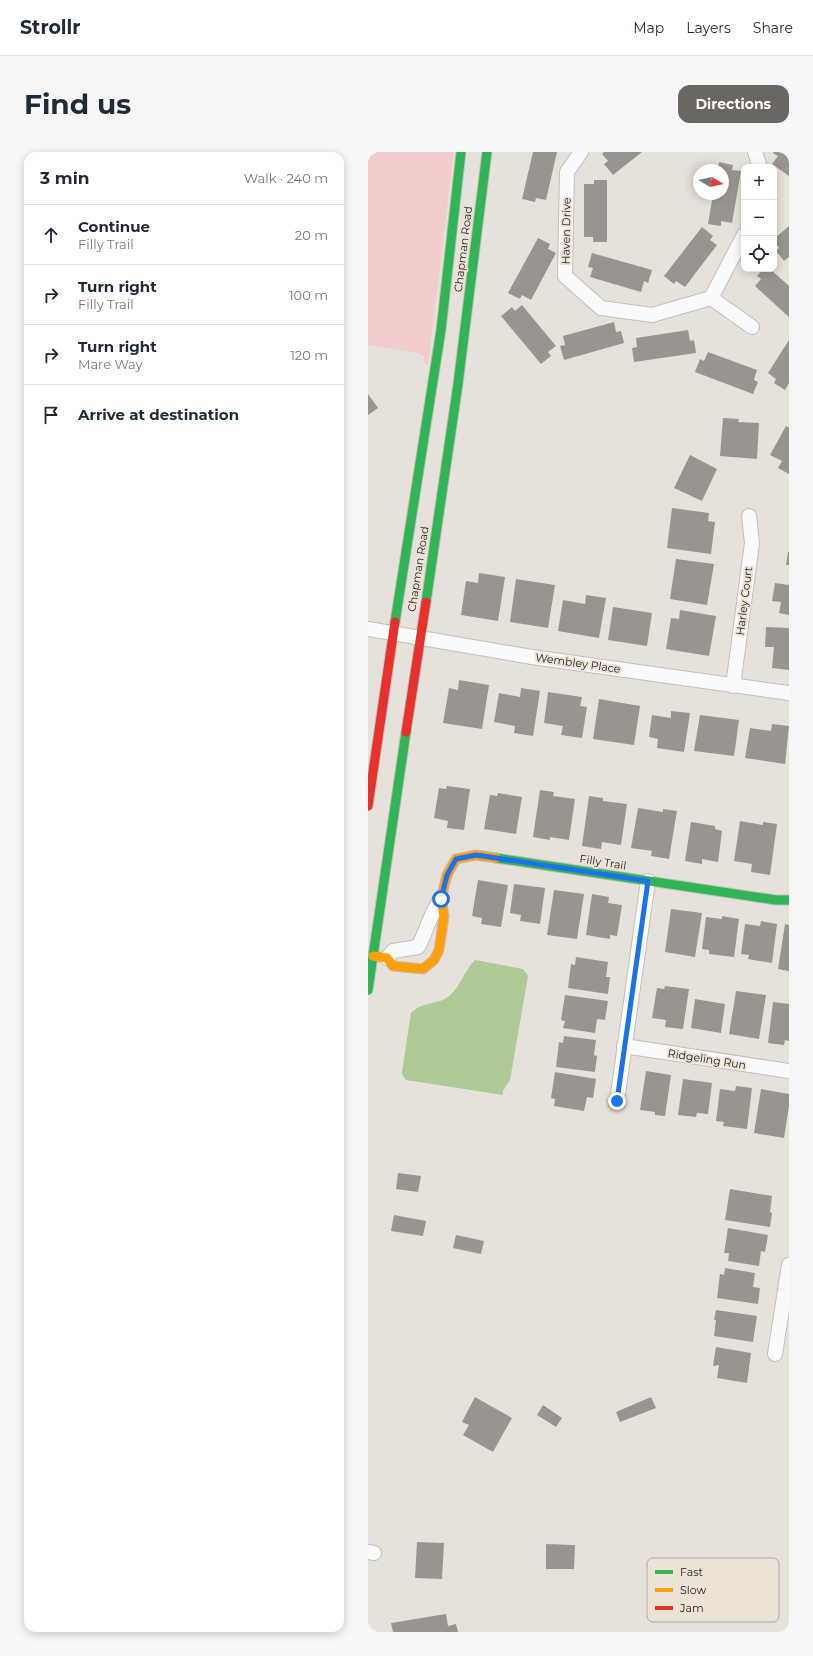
<!DOCTYPE html>
<meta charset="utf-8">
<style>
body{margin:0;font-family:Montserrat,sans-serif;background:#f6f6f7;color:#1f2937}
.controls{position:absolute;right:12px;top:12px;display:grid;overflow:hidden;border-radius:8px;box-shadow:0 2px 10px #0003}
.controls button{width:36px;height:36px;display:grid;place-items:center;padding:0;border:0;border-bottom:1px solid #e0e1e3;background:#fff;color:#1f2937;font:20px sans-serif}
.compass{position:absolute;left:325px;top:12px;width:36px;height:36px;border-radius:50%;background:#fff;box-shadow:0 2px 10px #0003;rotate:99deg}
.stop{position:absolute;width:12px;height:12px;margin:-9px;border:3px solid #1a73e8;border-radius:50%;background:#fff}
.stop.end{background:#1a73e8;border-color:#fff;box-shadow:0 1px 4px #0008}
.list{margin:0;padding:0;list-style:none}
h2{display:flex;justify-content:space-between;align-items:center;height:52px;margin:0;padding:0 16px;font-size:17px}
h2 small{font-size:13px;font-weight:400;color:#747a83}
.list li{display:grid;grid-template-columns:26px 1fr auto;gap:12px;align-items:center;box-sizing:border-box;height:60px;padding:0 16px;border-top:1px solid #e0e1e3}
.list b{display:block;font-size:15px;white-space:nowrap}
.list p{margin:0;font-size:13px;white-space:nowrap;color:#747a83}
.list em{font-size:13px;font-style:normal;color:#747a83}
.icon{flex:none;width:22px;height:22px;fill:none;stroke:currentColor;stroke-width:2;stroke-linecap:round;stroke-linejoin:round}
.map{position:relative;flex:none;width:421px;height:1480px;overflow:hidden;border-radius:12px}
header{display:flex;align-items:center;gap:24px;box-sizing:border-box;height:56px;padding:0 20px;background:#fff;border-bottom:1px solid #e0e1e3}
header strong{font-size:19px}
nav{display:flex;gap:22px;margin-inline-start:auto;font-size:14px}
.intro{display:flex;align-items:center;justify-content:space-between;box-sizing:border-box;height:96px;padding:0 24px}
h1{margin:0;font-size:28px}
.button{padding:10px 18px;border-radius:12px;background:#6a6661;color:#fff;font-size:14px;font-weight:700}
main{display:flex;gap:24px;padding:0 24px}
aside{flex:1;background:#fff;border-radius:12px;box-shadow:0 2px 10px #0003}
.map>svg:first-child{display:block}
</style>
<header>
<strong>Strollr</strong>
<nav><a>Map</a><a>Layers</a><a>Share</a></nav>
</header>
<div class="intro"><h1>Find us</h1><a class="button">Directions</a></div>
<main>
<aside>
<h2>3 min<small>Walk · 240 m</small></h2>
<ul class="list">
<li><svg class="icon" aria-label="ahead" viewBox="0 0 24 24"><path d="M12 20V5M6 11l6-6 6 6"/></svg><div><b>Continue</b><p>Filly Trail</p></div><em>20 m</em></li>
<li><svg class="icon" aria-label="right" viewBox="0 0 24 24"><path d="M7 20v-9h11M14 6l5 5-5 5"/></svg><div><b>Turn right</b><p>Filly Trail</p></div><em>100 m</em></li>
<li><svg class="icon" aria-label="right" viewBox="0 0 24 24"><path d="M7 20v-9h11M14 6l5 5-5 5"/></svg><div><b>Turn right</b><p>Mare Way</p></div><em>120 m</em></li>
<li><svg class="icon" aria-label="arrive" viewBox="0 0 24 24"><path d="M6 21V4h12l-3 4 3 4H6"/></svg><div><b>Arrive at destination</b></div></li>
</ul>
</aside>
<div class="map">
<svg width="421" height="1480" viewBox="0 0 421 1480">
<rect width="100%" height="100%" fill="#e7e1db"/>
<!-- green -->
<path fill="#f3cdce" d="M 0,0 L 86,0 L 60,213 L 55,212 L 56,205 L 50,201 L 0,193 Z"/>
<!-- water -->
<path fill="#aec896" d="M 107,808 L 155,817 L 160,824 L 142,928 L 135,939 L 135,943 L 38,928 L 35,924 L 34,920 L 43,861 C 50,852 66,852 77,847 C 92,838 95,820 107,808 Z"/>
<!-- building -->
<g fill="#989590">
<path d="M 165,0 L 189,0 L 178,48 L 168,46 L 167,50 L 154,47 Z"/>
<path d="M 236,0 L 274,0 L 245,23 L 236,12 L 240,9 L 234,2 Z"/>
<path d="M 406,0 L 421,0 L 421,24 L 404,12 L 410,4 L 405,1 Z"/>
<path d="M 351,10 L 365,13 L 364,18 L 373,19 L 364,71 L 353,69 L 353,74 L 340,72 L 345,42 L 355,42 L 355,18 L 350,18 Z"/>
<path d="M 226,28 L 239,28 L 239,90 L 225,90 L 225,85 L 216,85 L 216,32 L 226,32 Z"/>
<path d="M 421,74 L 421,105 L 416,109 L 408,99 L 411,96 L 406,89 L 406,87 Z"/>
<path d="M 334,75 L 345,84 L 342,88 L 349,93 L 317,135 L 308,129 L 306,132 L 296,124 Z"/>
<path d="M 170,86 L 182,92 L 180,97 L 188,101 L 163,148 L 154,143 L 152,147 L 140,141 Z"/>
<path d="M 224,101 L 284,118 L 280,131 L 276,129 L 273,140 L 222,125 L 225,116 L 220,115 Z"/>
<path d="M 395,117 L 402,117 L 421,134 L 421,165 L 387,134 L 393,127 L 389,124 Z"/>
<path d="M 154,153 L 188,194 L 180,200 L 183,204 L 173,212 L 133,164 L 144,155 L 147,159 Z"/>
<path d="M 246,170 L 248,180 L 253,179 L 256,191 L 196,208 L 192,194 L 197,193 L 195,184 Z"/>
<path d="M 320,178 L 322,189 L 326,188 L 328,201 L 266,210 L 264,196 L 269,195 L 268,186 Z"/>
<path d="M 421,188 L 421,231 L 417,238 L 406,231 L 408,227 L 400,221 Z"/>
<path d="M 340,200 L 389,218 L 386,228 L 390,230 L 385,242 L 327,220 L 332,207 L 336,209 Z"/>
<path d="M 0,242 L 10,256 L 0,263 Z"/>
<path d="M 355,266 L 371,267 L 370,270 L 391,271 L 389,307 L 352,304 Z"/>
<path d="M 418,274 L 421,276 L 421,322 L 410,316 L 414,309 L 402,303 Z"/>
<path d="M 322,303 L 349,317 L 334,349 L 306,336 Z"/>
<path d="M 304,356 L 341,361 L 340,369 L 347,370 L 343,402 L 299,396 Z"/>
<path d="M 420,400 L 421,400 L 421,413 L 418,413 Z"/>
<path d="M 308,407 L 346,412 L 339,453 L 302,447 Z"/>
<path d="M 111,421 L 137,425 L 130,469 L 93,463 L 98,429 L 110,431 Z"/>
<path d="M 148,427 L 187,433 L 180,476 L 142,470 Z"/>
<path d="M 407,431 L 421,433 L 421,463 L 411,461 L 413,450 L 404,449 Z"/>
<path d="M 218,443 L 238,446 L 231,486 L 190,479 L 195,448 L 217,452 Z"/>
<path d="M 245,455 L 284,461 L 279,494 L 240,488 Z"/>
<path d="M 312,458 L 348,464 L 341,504 L 298,497 L 303,466 L 311,467 Z"/>
<path d="M 398,475 L 421,476 L 421,518 L 404,516 L 406,495 L 397,495 Z"/>
<path d="M 91,528 L 121,533 L 114,577 L 75,571 L 81,536 L 90,538 Z"/>
<path d="M 153,536 L 172,539 L 165,584 L 146,581 L 147,574 L 126,570 L 131,541 L 152,545 Z"/>
<path d="M 180,540 L 214,545 L 212,554 L 219,555 L 214,586 L 193,583 L 195,574 L 176,571 Z"/>
<path d="M 231,547 L 272,554 L 266,593 L 225,587 Z"/>
<path d="M 303,559 L 322,561 L 316,600 L 289,596 L 290,587 L 281,585 L 284,563 L 303,566 Z"/>
<path d="M 332,563 L 371,568 L 366,604 L 326,599 Z"/>
<path d="M 404,572 L 421,574 L 417,612 L 377,606 L 382,576 L 403,579 Z"/>
<path d="M 79,634 L 102,637 L 96,678 L 79,676 L 80,669 L 66,666 L 71,636 L 78,637 Z"/>
<path d="M 172,638 L 186,640 L 185,644 L 207,647 L 201,688 L 182,685 L 182,688 L 165,685 Z"/>
<path d="M 130,641 L 154,645 L 148,682 L 116,677 L 122,643 L 129,644 Z"/>
<path d="M 221,644 L 235,646 L 235,649 L 259,652 L 253,693 L 234,690 L 233,697 L 214,694 Z"/>
<path d="M 270,656 L 295,660 L 295,657 L 309,659 L 301,707 L 283,704 L 284,699 L 263,696 Z"/>
<path d="M 372,669 L 395,673 L 395,670 L 409,672 L 402,723 L 383,720 L 384,712 L 366,709 Z"/>
<path d="M 323,670 L 347,674 L 347,677 L 354,679 L 350,710 L 334,707 L 334,712 L 317,709 Z"/>
<path d="M 110,728 L 140,733 L 133,775 L 113,772 L 114,766 L 104,764 Z"/>
<path d="M 146,732 L 177,736 L 172,772 L 152,769 L 153,763 L 142,761 Z"/>
<path d="M 186,738 L 216,742 L 209,787 L 179,783 Z"/>
<path d="M 224,742 L 241,745 L 240,751 L 254,753 L 249,784 L 242,783 L 242,787 L 218,783 Z"/>
<path d="M 303,757 L 334,761 L 327,805 L 297,800 Z"/>
<path d="M 354,764 L 371,767 L 366,805 L 341,802 L 341,798 L 334,797 L 338,765 L 354,767 Z"/>
<path d="M 393,769 L 409,772 L 404,811 L 380,807 L 381,803 L 373,802 L 377,772 L 392,774 Z"/>
<path d="M 417,772 L 421,773 L 421,819 L 410,817 Z"/>
<path d="M 208,805 L 240,810 L 238,825 L 242,825 L 240,842 L 200,836 L 203,812 L 207,813 Z"/>
<path d="M 297,834 L 321,837 L 315,877 L 297,875 L 298,868 L 284,866 L 289,836 L 296,837 Z"/>
<path d="M 368,839 L 398,843 L 391,887 L 361,882 Z"/>
<path d="M 197,843 L 240,849 L 237,868 L 229,867 L 227,881 L 195,876 L 197,869 L 193,868 Z"/>
<path d="M 327,847 L 357,852 L 353,881 L 323,876 Z"/>
<path d="M 405,850 L 421,852 L 421,889 L 417,888 L 416,893 L 400,891 Z"/>
<path d="M 196,884 L 228,888 L 226,903 L 229,904 L 227,920 L 188,915 L 191,890 L 195,891 Z"/>
<path d="M 278,919 L 303,923 L 297,964 L 287,963 L 287,960 L 272,958 Z"/>
<path d="M 187,920 L 228,927 L 225,946 L 219,945 L 216,959 L 186,954 L 187,947 L 183,946 Z"/>
<path d="M 315,927 L 344,931 L 340,962 L 329,961 L 328,965 L 310,963 Z"/>
<path d="M 368,934 L 384,936 L 379,977 L 355,974 L 356,970 L 348,969 L 352,937 L 367,939 Z"/>
<path d="M 393,937 L 421,942 L 421,954 L 416,986 L 386,981 Z"/>
<path d="M 30,1021 L 53,1024 L 50,1040 L 28,1037 Z"/>
<path d="M 362,1037 L 404,1044 L 402,1060 L 404,1061 L 402,1075 L 357,1068 Z"/>
<path d="M 26,1063 L 58,1069 L 55,1084 L 23,1079 Z"/>
<path d="M 360,1076 L 400,1083 L 397,1100 L 393,1099 L 391,1114 L 360,1109 L 361,1101 L 356,1101 Z"/>
<path d="M 88,1083 L 116,1089 L 113,1102 L 85,1096 Z"/>
<path d="M 357,1116 L 387,1121 L 385,1135 L 392,1136 L 390,1152 L 349,1146 L 352,1122 L 356,1123 Z"/>
<path d="M 348,1158 L 389,1164 L 385,1190 L 346,1184 L 348,1168 L 346,1168 Z"/>
<path d="M 348,1195 L 383,1201 L 379,1231 L 349,1226 L 351,1213 L 345,1214 Z"/>
<path d="M 107,1245 L 144,1266 L 125,1300 L 95,1283 L 101,1273 L 94,1270 Z"/>
<path d="M 283,1245 L 288,1256 L 252,1270 L 248,1260 Z"/>
<path d="M 175,1253 L 194,1266 L 188,1275 L 169,1263 Z"/>
<path d="M 49,1390 L 76,1391 L 74,1427 L 47,1426 Z"/>
<path d="M 178,1392 L 207,1393 L 206,1417 L 178,1417 Z"/>
<path d="M 78,1462 L 80,1474 L 88,1472 L 90,1480 L 25,1480 L 23,1471 Z"/>
</g>
<g fill="none" stroke-linecap="round" stroke-linejoin="round">
<!-- street casing -->
<g stroke="#c2beba" stroke-width="16">
<g id="street">
<path d="M 213,0 L 199,20 L 197,124 L 233,156 L 284,163 L 343,146 L 376,83"/>
<path d="M 387,0 L 391,12 L 391,15"/>
<path d="M 343,146 L 384,175"/>
<path d="M 0,477 L 164,505 L 421,541"/>
<path d="M 365,534 L 384,391 L 381,364"/>
<path d="M 19,806 L 25,799 L 50,795 C 59,779 62,761 73,747"/>
<path d="M 256,894 L 421,919"/>
<path d="M 249,949 L 280,729"/>
<path d="M 407,1202 L 421,1113"/>
<path d="M 0,1400 L 6,1401"/>
</g>
</g>
<!-- fast casing -->
<g stroke="#c2beba" stroke-width="11">
<g id="fast">
<path d="M 58,450 L 90,232 L 119,0"/>
<path d="M 27,470 L 73,178 L 93,0"/>
<path d="M 128,706 L 408,748 L 421,748"/>
<path d="M 0,838 L 38,580"/>
</g>
</g>
<!-- slow casing -->
<g stroke="#c2beba" stroke-width="11">
<path id="slow" d="M 5,804 L 19,806 L 25,814 L 55,817 L 66,808 L 71,798 L 76,764 L 73,747 L 79,723 L 88,707 L 108,703 L 128,706"/>
</g>
<!-- jam casing -->
<g stroke="#c2beba" stroke-width="11">
<g id="jam">
<path d="M 38,580 L 58,450"/>
<path d="M 0,654 L 27,470"/>
</g>
</g>
<!-- street -->
<use href="#street" stroke="#fbfafa" stroke-width="14"/>
<!-- fast -->
<use href="#fast" stroke="#30b455" stroke-width="9"/>
<!-- slow -->
<use href="#slow" stroke="#ff9f0a" stroke-width="9"/>
<!-- jam -->
<use href="#jam" stroke="#e5322d" stroke-width="9"/>
</g>
<g fill="none" stroke-linecap="round" stroke-linejoin="round">
<!-- route -->
<path stroke="#1a73e8" stroke-width="5" d="M 73,747 L 79,723 L 88,707 L 108,703 L 280,729 L 249,949"/>
</g>
<g text-anchor="middle" dominant-baseline="central" stroke-width="4" stroke-linejoin="round" paint-order="stroke">
<!-- street labels -->
<g font-size="11" fill="#27231f" stroke="#ece2d6">
<text transform="translate(198 79) rotate(-89)">Haven Drive</text>
<text transform="translate(95 97) rotate(-83)">Chapman Road</text>
<text transform="translate(50 417) rotate(-81)">Chapman Road</text>
<text transform="translate(376 449) rotate(-83)">Harley Court</text>
<text transform="translate(210 511) rotate(8)">Wembley Place</text>
<text transform="translate(235 710) rotate(9)">Filly Trail</text>
<text transform="translate(339 907) rotate(9)">Ridgeling Run</text>
</g>
</g>
<!-- legend -->
<rect x="279" y="1406" width="132" height="64" rx="6" fill="#ece2d6" stroke="#b1a99f" stroke-width="1"/>
<rect x="287" y="1418" width="18" height="4" fill="#30b455"/>
<rect x="287" y="1436" width="18" height="4" fill="#ff9f0a"/>
<rect x="287" y="1454" width="18" height="4" fill="#e5322d"/>
<g font-size="11" fill="#27231f">
<text x="312" y="1424">Fast</text>
<text x="312" y="1442">Slow</text>
<text x="312" y="1460">Jam</text>
</g>
</svg>
<div class="controls">
<button>+</button>
<button>−</button>
<button><svg class="icon" aria-label="locate" viewBox="0 0 24 24"><circle cx="12" cy="12" r="6"/><path d="M12 2v4M12 18v4M2 12h4M18 12h4"/></svg></button>
</div>
<svg class="compass" viewBox="-18 -18 36 36"><path d="M0-13l5 13h-10z" fill="#e53935"/><path d="M0 13l5-13h-10z" fill="#747a83"/></svg>
<div class="stop" style="left:73px;top:747px"></div>
<div class="stop end" style="left:249px;top:949px"></div>
</div>
</main>
